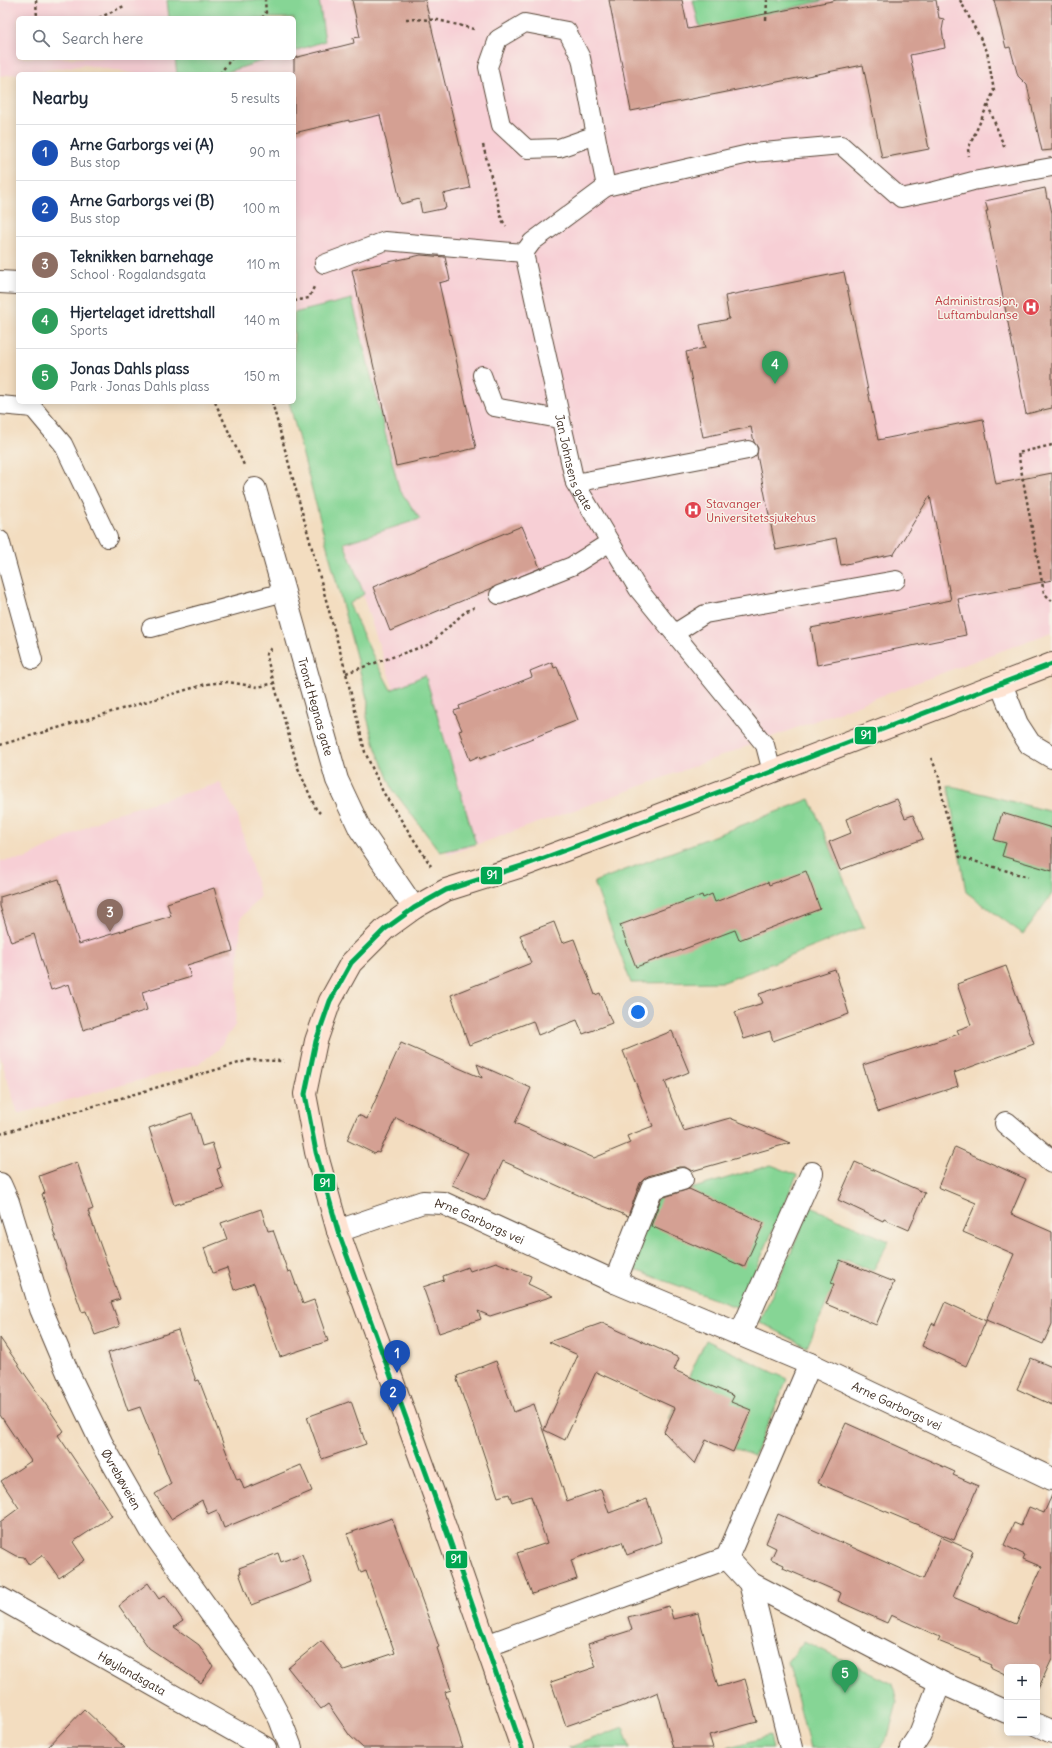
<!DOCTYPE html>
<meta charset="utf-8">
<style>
body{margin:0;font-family:Delius,sans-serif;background:#f6f6f7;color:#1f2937}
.controls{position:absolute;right:12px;bottom:12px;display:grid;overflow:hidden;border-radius:6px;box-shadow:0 2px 10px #0003}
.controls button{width:36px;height:36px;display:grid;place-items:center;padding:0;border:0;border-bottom:1px solid #e0e1e3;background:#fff;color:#1f2937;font:20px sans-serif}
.you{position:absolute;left:638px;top:1012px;width:14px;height:14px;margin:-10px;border:3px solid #fff;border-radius:50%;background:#1a73e8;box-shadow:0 0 0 6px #1a73e833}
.badge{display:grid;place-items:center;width:26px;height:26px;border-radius:50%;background:#7c3aed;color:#fff;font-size:13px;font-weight:700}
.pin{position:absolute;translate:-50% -33px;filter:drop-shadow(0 1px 2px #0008)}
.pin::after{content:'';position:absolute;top:21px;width:14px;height:12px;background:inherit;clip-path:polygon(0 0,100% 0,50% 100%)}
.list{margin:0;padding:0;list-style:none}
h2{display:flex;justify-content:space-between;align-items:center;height:52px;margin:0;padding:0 16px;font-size:17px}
h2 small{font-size:13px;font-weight:400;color:#747a83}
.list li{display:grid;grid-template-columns:26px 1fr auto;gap:12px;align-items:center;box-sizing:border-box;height:56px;padding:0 16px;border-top:1px solid #e0e1e3}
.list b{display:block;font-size:15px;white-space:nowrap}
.list p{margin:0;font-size:13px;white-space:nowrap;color:#747a83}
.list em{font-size:13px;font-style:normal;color:#747a83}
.icon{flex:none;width:22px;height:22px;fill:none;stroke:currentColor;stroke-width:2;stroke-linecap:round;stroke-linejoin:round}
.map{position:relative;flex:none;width:1052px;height:1748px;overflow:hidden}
.search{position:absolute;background:#fff;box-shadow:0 2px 10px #0003;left:16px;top:16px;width:280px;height:44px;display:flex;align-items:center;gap:10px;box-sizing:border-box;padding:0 14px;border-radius:6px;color:#747a83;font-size:15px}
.panel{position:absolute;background:#fff;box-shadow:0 2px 10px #0003;left:16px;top:72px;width:280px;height:332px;border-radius:6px}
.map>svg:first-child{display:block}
</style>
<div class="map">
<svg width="1052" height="1748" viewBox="0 0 1052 1748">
<rect width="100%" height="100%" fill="#f7f3e8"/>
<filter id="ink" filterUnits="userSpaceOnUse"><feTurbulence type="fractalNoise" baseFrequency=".025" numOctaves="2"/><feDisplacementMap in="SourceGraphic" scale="8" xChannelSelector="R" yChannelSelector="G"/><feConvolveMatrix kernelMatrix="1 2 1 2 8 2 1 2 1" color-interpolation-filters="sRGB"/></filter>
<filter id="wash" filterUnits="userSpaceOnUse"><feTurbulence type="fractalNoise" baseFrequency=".012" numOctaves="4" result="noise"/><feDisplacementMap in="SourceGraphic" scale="16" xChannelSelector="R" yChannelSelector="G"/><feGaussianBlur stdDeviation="0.9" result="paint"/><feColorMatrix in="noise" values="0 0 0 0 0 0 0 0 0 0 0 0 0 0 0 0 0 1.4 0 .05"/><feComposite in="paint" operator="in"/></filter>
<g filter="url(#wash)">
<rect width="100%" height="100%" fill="#f3ddc0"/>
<!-- built -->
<g fill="#f7cfd5" fill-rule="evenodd">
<path d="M 0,0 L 1052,0 L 1052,632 L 633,789 L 448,855 L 294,387 L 294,74 L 136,74 L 85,65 L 0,76 ZM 18,18 L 294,18 L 294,58 L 18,58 Z"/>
<path d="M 220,783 L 237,814 L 260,896 L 241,918 L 235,1025 L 218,1050 L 198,1064 L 18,1114 L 0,1056 L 0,861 L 25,859 L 110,815 Z"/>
</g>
<!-- green -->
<g fill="#86d595" stroke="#60805a">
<path d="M 167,0 L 319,0 L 325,41 L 294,51 L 294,18 L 169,18 Z"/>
<path d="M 693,0 L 826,0 L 700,29 Z"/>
<path d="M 175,58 L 271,58 L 221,74 L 177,74 Z"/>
<path d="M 352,299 L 399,489 L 420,519 L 344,543 L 364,594 L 349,604 L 371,652 L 391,690 L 425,675 L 476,844 L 440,852 L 393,790 L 376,749 L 367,717 L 368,702 L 289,402 L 294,402 L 294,313 Z"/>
<path d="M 948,785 L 1052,812 L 1052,894 L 1023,934 L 966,892 Z"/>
<path d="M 810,799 L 864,927 L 724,982 L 631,983 L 594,882 Z"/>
<path d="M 771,1165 L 797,1175 L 739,1308 L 627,1267 L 657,1199 Z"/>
<path d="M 811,1207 L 889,1241 L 873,1271 L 846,1260 L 807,1347 L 760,1322 Z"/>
<path d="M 706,1340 L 787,1379 L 754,1456 L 668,1421 Z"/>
<path d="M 804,1641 L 893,1684 L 897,1703 L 888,1736 L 880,1748 L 810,1748 L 788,1662 Z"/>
<path d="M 623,1727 L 630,1748 L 568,1748 Z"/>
<path d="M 770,1736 L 773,1748 L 727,1748 Z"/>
</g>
<g id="blocks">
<!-- building -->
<g fill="#d4a093">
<path d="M 352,0 L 425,0 L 470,188 L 443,194 L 446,208 L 422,213 L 419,199 L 401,204 L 380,115 L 349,122 L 349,120 L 294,133 L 294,58 L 354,43 L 353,38 L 360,37 Z"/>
<path d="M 609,0 L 682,0 L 688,29 L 837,0 L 936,0 L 939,18 L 944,19 L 942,30 L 945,48 L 910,55 L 929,149 L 882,158 L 863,65 L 631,111 Z"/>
<path d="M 994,0 L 1052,0 L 1052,150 L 1042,151 L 1027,85 L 1018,76 L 1010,47 L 1006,48 Z"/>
<path d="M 1045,188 L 1047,199 L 1049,199 L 1052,213 L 1052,408 L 1026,414 L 986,211 L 988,211 L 985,201 Z"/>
<path d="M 421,255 L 445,257 L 450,280 L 439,283 L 476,448 L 396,466 L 352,270 Z"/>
<path d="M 844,272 L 878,440 L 983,419 L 996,484 L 1052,473 L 1052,580 L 958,599 L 966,635 L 817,665 L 811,628 L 951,600 L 930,496 L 894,554 L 841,565 L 836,538 L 776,550 L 757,455 L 758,448 L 754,442 L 751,427 L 703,437 L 686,352 L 705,348 L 700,325 L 729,319 L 725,296 Z"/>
<path d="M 522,526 L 540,568 L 390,631 L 373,587 Z"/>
<path d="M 552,662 L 554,668 L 557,667 L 578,720 L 495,753 L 480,759 L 479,756 L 470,760 L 459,731 L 462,730 L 454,711 L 460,709 L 459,706 L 532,677 L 530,671 Z"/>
<path d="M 897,799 L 905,818 L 913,815 L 923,839 L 840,870 L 829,842 L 851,833 L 846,819 Z"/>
<path d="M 1002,813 L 1052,828 L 1052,871 L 1002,856 L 1006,843 L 994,840 Z"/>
<path d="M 806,871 L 820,909 L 739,940 L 735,930 L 636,967 L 620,925 L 702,895 L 703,898 L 712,894 L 715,902 L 768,882 L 769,885 Z"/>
<path d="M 59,879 L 79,944 L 171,916 L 167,903 L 214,888 L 233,951 L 187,965 L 191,977 L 142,992 L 147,1010 L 83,1030 L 69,984 L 51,990 L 34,934 L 11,942 L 0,906 L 0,897 Z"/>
<path d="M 554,922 L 562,943 L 574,939 L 595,995 L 600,993 L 612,1023 L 583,1034 L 577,1020 L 538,1035 L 533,1021 L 469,1045 L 451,995 L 531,963 L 520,935 Z"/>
<path d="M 1006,966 L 1034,1044 L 954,1073 L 958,1086 L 878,1112 L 863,1065 L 959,1034 L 957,1030 L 971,1025 L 957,984 Z"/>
<path d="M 835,969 L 849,1014 L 773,1041 L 770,1031 L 744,1039 L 735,1012 L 763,1003 L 759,994 Z"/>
<path d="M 672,1031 L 689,1072 L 665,1082 L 684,1131 L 730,1118 L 790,1143 L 692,1171 L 685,1167 L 679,1167 L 648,1176 L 640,1183 L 628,1216 L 596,1203 L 503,1161 L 485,1200 L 452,1185 L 468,1153 L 396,1118 L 379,1153 L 377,1152 L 375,1154 L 347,1140 L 358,1115 L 367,1119 L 401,1043 L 482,1078 L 477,1064 L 531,1088 L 515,1123 L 594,1158 L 630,1143 L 627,1136 L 653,1126 L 623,1051 Z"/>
<path d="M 192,1113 L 202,1146 L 212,1143 L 220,1168 L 217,1169 L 224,1189 L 174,1205 L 149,1128 Z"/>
<path d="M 955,1147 L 1026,1179 L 1011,1214 L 1052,1232 L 1052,1324 L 1043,1344 L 986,1320 L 1014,1254 L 963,1232 L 976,1203 L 938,1187 Z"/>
<path d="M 77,1162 L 93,1209 L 88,1211 L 120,1299 L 111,1302 L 120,1326 L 95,1335 L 86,1311 L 82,1312 L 53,1230 L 54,1229 L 42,1194 L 45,1193 L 39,1176 Z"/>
<path d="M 855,1162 L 925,1193 L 909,1230 L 884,1219 L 883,1221 L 838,1200 Z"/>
<path d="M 689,1189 L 764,1223 L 744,1267 L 651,1226 L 661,1198 Z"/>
<path d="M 261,1209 L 268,1231 L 273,1230 L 288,1272 L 291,1271 L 303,1304 L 314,1300 L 328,1341 L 280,1357 L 254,1283 L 234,1290 L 227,1268 L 213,1273 L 204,1248 L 227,1239 L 221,1223 Z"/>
<path d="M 840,1260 L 894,1282 L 876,1325 L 826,1304 L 834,1284 L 831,1283 Z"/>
<path d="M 496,1262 L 531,1276 L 528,1284 L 553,1296 L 490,1316 L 478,1311 L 481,1319 L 439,1333 L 423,1287 L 444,1280 L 443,1276 L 468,1267 L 470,1271 Z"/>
<path d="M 945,1302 L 986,1321 L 966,1366 L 922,1346 L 932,1323 L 935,1325 Z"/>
<path d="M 602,1323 L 679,1358 L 674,1370 L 734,1396 L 731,1402 L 751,1410 L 733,1452 L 706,1440 L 695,1464 L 664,1432 L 675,1408 L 596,1372 L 565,1440 L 544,1430 L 578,1355 L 549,1342 Z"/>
<path d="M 178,1330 L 196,1381 L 199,1380 L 237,1480 L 240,1479 L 244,1489 L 301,1465 L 312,1491 L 224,1528 L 217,1510 L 208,1514 L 202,1500 L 171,1519 L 155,1494 L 171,1484 L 140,1407 L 128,1411 L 108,1353 Z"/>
<path d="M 0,1338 L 64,1431 L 58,1435 L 112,1516 L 73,1542 L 85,1560 L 59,1578 L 43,1555 L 29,1565 L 24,1557 L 16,1556 L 0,1547 L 0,1522 L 19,1508 L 1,1481 L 31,1461 L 0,1415 Z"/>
<path d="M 1031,1358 L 1052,1367 L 1052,1405 L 1017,1389 Z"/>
<path d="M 496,1361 L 514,1412 L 534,1404 L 567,1501 L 601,1489 L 609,1513 L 647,1499 L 662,1542 L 627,1555 L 622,1542 L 571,1560 L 577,1579 L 532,1594 L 517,1553 L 547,1543 L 531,1496 L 512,1502 L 509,1494 L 498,1497 L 474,1425 L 473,1425 L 457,1380 L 458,1379 L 457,1376 Z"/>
<path d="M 351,1401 L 366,1444 L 322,1459 L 307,1417 Z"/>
<path d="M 846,1423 L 955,1472 L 953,1475 L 978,1486 L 954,1540 L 818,1483 Z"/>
<path d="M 1052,1495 L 1052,1659 L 1038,1689 L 1037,1688 L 1037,1667 L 1007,1667 L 1007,1675 L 990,1667 L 991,1665 L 979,1660 L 980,1658 L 938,1641 L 940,1637 L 891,1615 L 887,1623 L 838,1601 L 841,1593 L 783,1568 L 784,1565 L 771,1559 L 776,1548 L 766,1543 L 778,1514 L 923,1579 L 941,1537 L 973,1551 L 953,1597 L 1016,1624 L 1042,1567 L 1023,1559 L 1025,1555 L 1004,1545 L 1014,1523 L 1021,1526 L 1029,1507 L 1044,1513 Z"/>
<path d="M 392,1518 L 439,1647 L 437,1648 L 451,1690 L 445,1692 L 463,1748 L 363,1748 L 350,1736 L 328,1704 L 321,1709 L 288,1668 L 321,1641 L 344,1670 L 395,1653 L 366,1571 L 361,1573 L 347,1534 Z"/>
<path d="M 278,1553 L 281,1562 L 302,1554 L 312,1582 L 251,1605 L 239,1573 L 241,1573 L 239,1568 Z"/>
<path d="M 148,1583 L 159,1599 L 165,1595 L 183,1621 L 174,1627 L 199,1645 L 213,1666 L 201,1683 L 149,1648 L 119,1606 Z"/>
<path d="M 669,1606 L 673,1619 L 698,1613 L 718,1687 L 745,1679 L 757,1722 L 709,1735 L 713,1748 L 673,1748 L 658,1692 L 635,1702 L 566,1726 L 551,1682 L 596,1667 L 588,1644 L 632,1630 L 628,1617 Z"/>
<path d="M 84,1709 L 125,1748 L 47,1748 Z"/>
</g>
</g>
</g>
<g filter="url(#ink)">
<use href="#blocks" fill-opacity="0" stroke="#574536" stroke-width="1"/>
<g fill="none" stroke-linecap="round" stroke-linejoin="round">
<!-- lane casing -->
<g stroke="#574536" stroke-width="20">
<g id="lane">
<path id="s1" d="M 596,135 L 559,148 L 527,149 L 501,125 L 488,67 L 498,39 L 525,23 L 567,31 L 581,58 L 606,187 L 532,242 L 524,253 L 575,483 L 638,589 L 765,745 L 772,772"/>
<path d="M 606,187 L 753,153 L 841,145 L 901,198 L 935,191 L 973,181 L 1052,167"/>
<path d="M 324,264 L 385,241 L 524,253"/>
<path d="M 482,375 L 494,407 L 559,419"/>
<path d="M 0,405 L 33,408 L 63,444 L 108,538"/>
<path d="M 575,483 L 748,450"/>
<path d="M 0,540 L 33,660"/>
<path d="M 499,595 L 572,566 L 610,542"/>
<path d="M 151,628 L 284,592"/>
<path d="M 675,633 L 705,614 L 896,580"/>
</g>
</g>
<!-- street casing -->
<g stroke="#574536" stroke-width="24">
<g id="street">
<path d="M 0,282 L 18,283"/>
<path id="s2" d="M 255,489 L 337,780 L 360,829 L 414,908"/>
<path d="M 1001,684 L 1017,724 L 1030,744 L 1052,757"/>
<path d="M 1006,1123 L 1052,1162"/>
<path id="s3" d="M 0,1184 L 8,1202 L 41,1309 L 68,1373 L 102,1444 L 151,1530 L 261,1683 L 280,1719 L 291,1748"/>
<path id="s4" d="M 338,1231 L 423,1202 L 443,1203 L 615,1282 L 810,1364 L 1052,1479"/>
<path d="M 615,1282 L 652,1188 L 682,1179"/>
<path d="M 740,1335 L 812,1173"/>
<path d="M 727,1558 L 750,1583 L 791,1748"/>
<path d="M 750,1583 L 940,1682 L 1007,1712"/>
<path id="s5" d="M 0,1598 L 265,1748"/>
<path d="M 486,1646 L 727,1558 L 810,1364"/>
<path d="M 1037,1725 L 1052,1732"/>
<path d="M 911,1748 L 920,1734 L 940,1682"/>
</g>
</g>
<!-- secondary casing -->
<g stroke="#574536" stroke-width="24">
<path id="secondary" d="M 522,1748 L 434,1495 L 338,1231 L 316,1152 L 305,1094 L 316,1041 L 330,1001 L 351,963 L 385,929 L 414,908 L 446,890 L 525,865 L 646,820 L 1052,664"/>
</g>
<!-- path -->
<g stroke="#574536" stroke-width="2.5" stroke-dasharray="3 3" stroke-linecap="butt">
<path d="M 36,0 L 37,18"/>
<path d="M 960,0 L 987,51 L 994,91 L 968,149 L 969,156"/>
<path d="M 99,18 L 126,5"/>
<path d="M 262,18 L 266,13 L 265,0"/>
<path d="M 406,19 L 438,20 L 474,29"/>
<path d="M 766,20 L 767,0"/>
<path d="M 222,74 L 221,72 L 232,58"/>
<path d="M 988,105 L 1005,149"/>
<path d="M 483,145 L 502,220 L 506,226"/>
<path d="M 294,174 L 295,176"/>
<path d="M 294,301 L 309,298 L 314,287"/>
<path d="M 215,402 L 244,465"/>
<path d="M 272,402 L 346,673 L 365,752 L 383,792 L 431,866"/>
<path d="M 1052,445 L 1018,453 L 1044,593 L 1052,601"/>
<path d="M 271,648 L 266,655 L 298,768 L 316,809 L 320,813"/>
<path d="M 346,673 L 430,644 L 465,612 L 477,606"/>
<path d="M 0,745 L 206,684 L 228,682 L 258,687 L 275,683"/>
<path d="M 931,758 L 938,773 L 945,810 L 960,857 L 1028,877"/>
<path d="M 0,1134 L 249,1060 L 284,1061"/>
</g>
<!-- lane -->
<use href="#lane" stroke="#fff" stroke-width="18"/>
<!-- street -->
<use href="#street" stroke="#fff" stroke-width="22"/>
<!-- secondary -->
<use href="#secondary" stroke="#fee3d2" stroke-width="22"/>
<!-- bus-1 casing -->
<g stroke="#f7f3e8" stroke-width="8">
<path id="bus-1" d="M 522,1748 L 434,1495 L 338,1231 L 316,1152 L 305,1094 L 316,1041 L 330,1001 L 351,963 L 385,929 L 414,908 L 446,890 L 525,865 L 646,820 L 1052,664"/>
</g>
<!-- bus-1 -->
<use href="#bus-1" stroke="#00a651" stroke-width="5"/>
</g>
</g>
<!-- icons -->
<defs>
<g id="hospital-disc" transform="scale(0.9)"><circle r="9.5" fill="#e0444e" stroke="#f7f3e8"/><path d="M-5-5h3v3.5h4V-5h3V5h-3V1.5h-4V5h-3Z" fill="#fff"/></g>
</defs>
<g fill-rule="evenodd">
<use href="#hospital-disc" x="1031" y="307"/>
<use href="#hospital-disc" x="693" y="510"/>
</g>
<g text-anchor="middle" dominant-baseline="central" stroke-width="3" stroke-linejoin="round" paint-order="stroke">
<!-- health labels -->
<g font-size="12" fill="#be3a42" stroke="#f7f3e8" text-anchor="end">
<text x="1018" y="300">Administrasjon,<tspan x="1018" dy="14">Luftambulanse</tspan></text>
<text x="706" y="503" text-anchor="start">Stavanger<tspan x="706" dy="14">Universitetssjukehus</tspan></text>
</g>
<!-- street labels -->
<g font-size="12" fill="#3b2a1e" stroke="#f7f3e8">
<text stroke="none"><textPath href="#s1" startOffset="753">Jan Johnsens gate</textPath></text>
<text stroke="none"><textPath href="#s2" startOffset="226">Trond Hegnas gate</textPath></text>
<text stroke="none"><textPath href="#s4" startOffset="150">Arne Garborgs vei</textPath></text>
<text stroke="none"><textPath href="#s4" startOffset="607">Arne Garborgs vei</textPath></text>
<text stroke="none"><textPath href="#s3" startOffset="320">Øvrebøveien</textPath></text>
<text stroke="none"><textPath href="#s5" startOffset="152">Høylandsgata</textPath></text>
</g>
</g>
<g stroke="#f7f3e8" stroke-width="1.5">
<rect x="854" y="726" width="23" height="19" rx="4" fill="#00a651"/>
<rect x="480" y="866" width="23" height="19" rx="4" fill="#00a651"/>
<rect x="313" y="1173" width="23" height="19" rx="4" fill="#00a651"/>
<rect x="445" y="1550" width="23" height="19" rx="4" fill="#00a651"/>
</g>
<g font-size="11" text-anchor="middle" font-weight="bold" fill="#fff">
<text x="866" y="739">91</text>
<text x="492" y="879">91</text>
<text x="325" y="1187">91</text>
<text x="456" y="1563">91</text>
</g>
</svg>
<div class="controls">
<button>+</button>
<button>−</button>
</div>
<div class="you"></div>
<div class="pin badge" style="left:397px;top:1373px;background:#1a4fb4">1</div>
<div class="pin badge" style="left:393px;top:1412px;background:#1a4fb4">2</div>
<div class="pin badge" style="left:110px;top:932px;background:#8d6e63">3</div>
<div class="pin badge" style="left:775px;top:384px;background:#2e9e5b">4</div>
<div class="pin badge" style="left:845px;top:1693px;background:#2e9e5b">5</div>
<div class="search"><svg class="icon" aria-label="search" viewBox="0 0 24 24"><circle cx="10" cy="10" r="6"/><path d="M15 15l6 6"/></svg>Search here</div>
<section class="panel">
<h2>Nearby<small>5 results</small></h2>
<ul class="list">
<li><span class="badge" style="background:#1a4fb4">1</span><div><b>Arne Garborgs vei (A)</b><p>Bus stop</p></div><em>90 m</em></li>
<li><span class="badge" style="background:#1a4fb4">2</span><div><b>Arne Garborgs vei (B)</b><p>Bus stop</p></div><em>100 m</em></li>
<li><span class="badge" style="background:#8d6e63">3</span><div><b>Teknikken barnehage</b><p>School · Rogalandsgata</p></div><em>110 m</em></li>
<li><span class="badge" style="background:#2e9e5b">4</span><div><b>Hjertelaget idrettshall</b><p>Sports</p></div><em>140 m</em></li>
<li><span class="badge" style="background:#2e9e5b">5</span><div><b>Jonas Dahls plass</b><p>Park · Jonas Dahls plass</p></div><em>150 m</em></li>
</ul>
</section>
</div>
